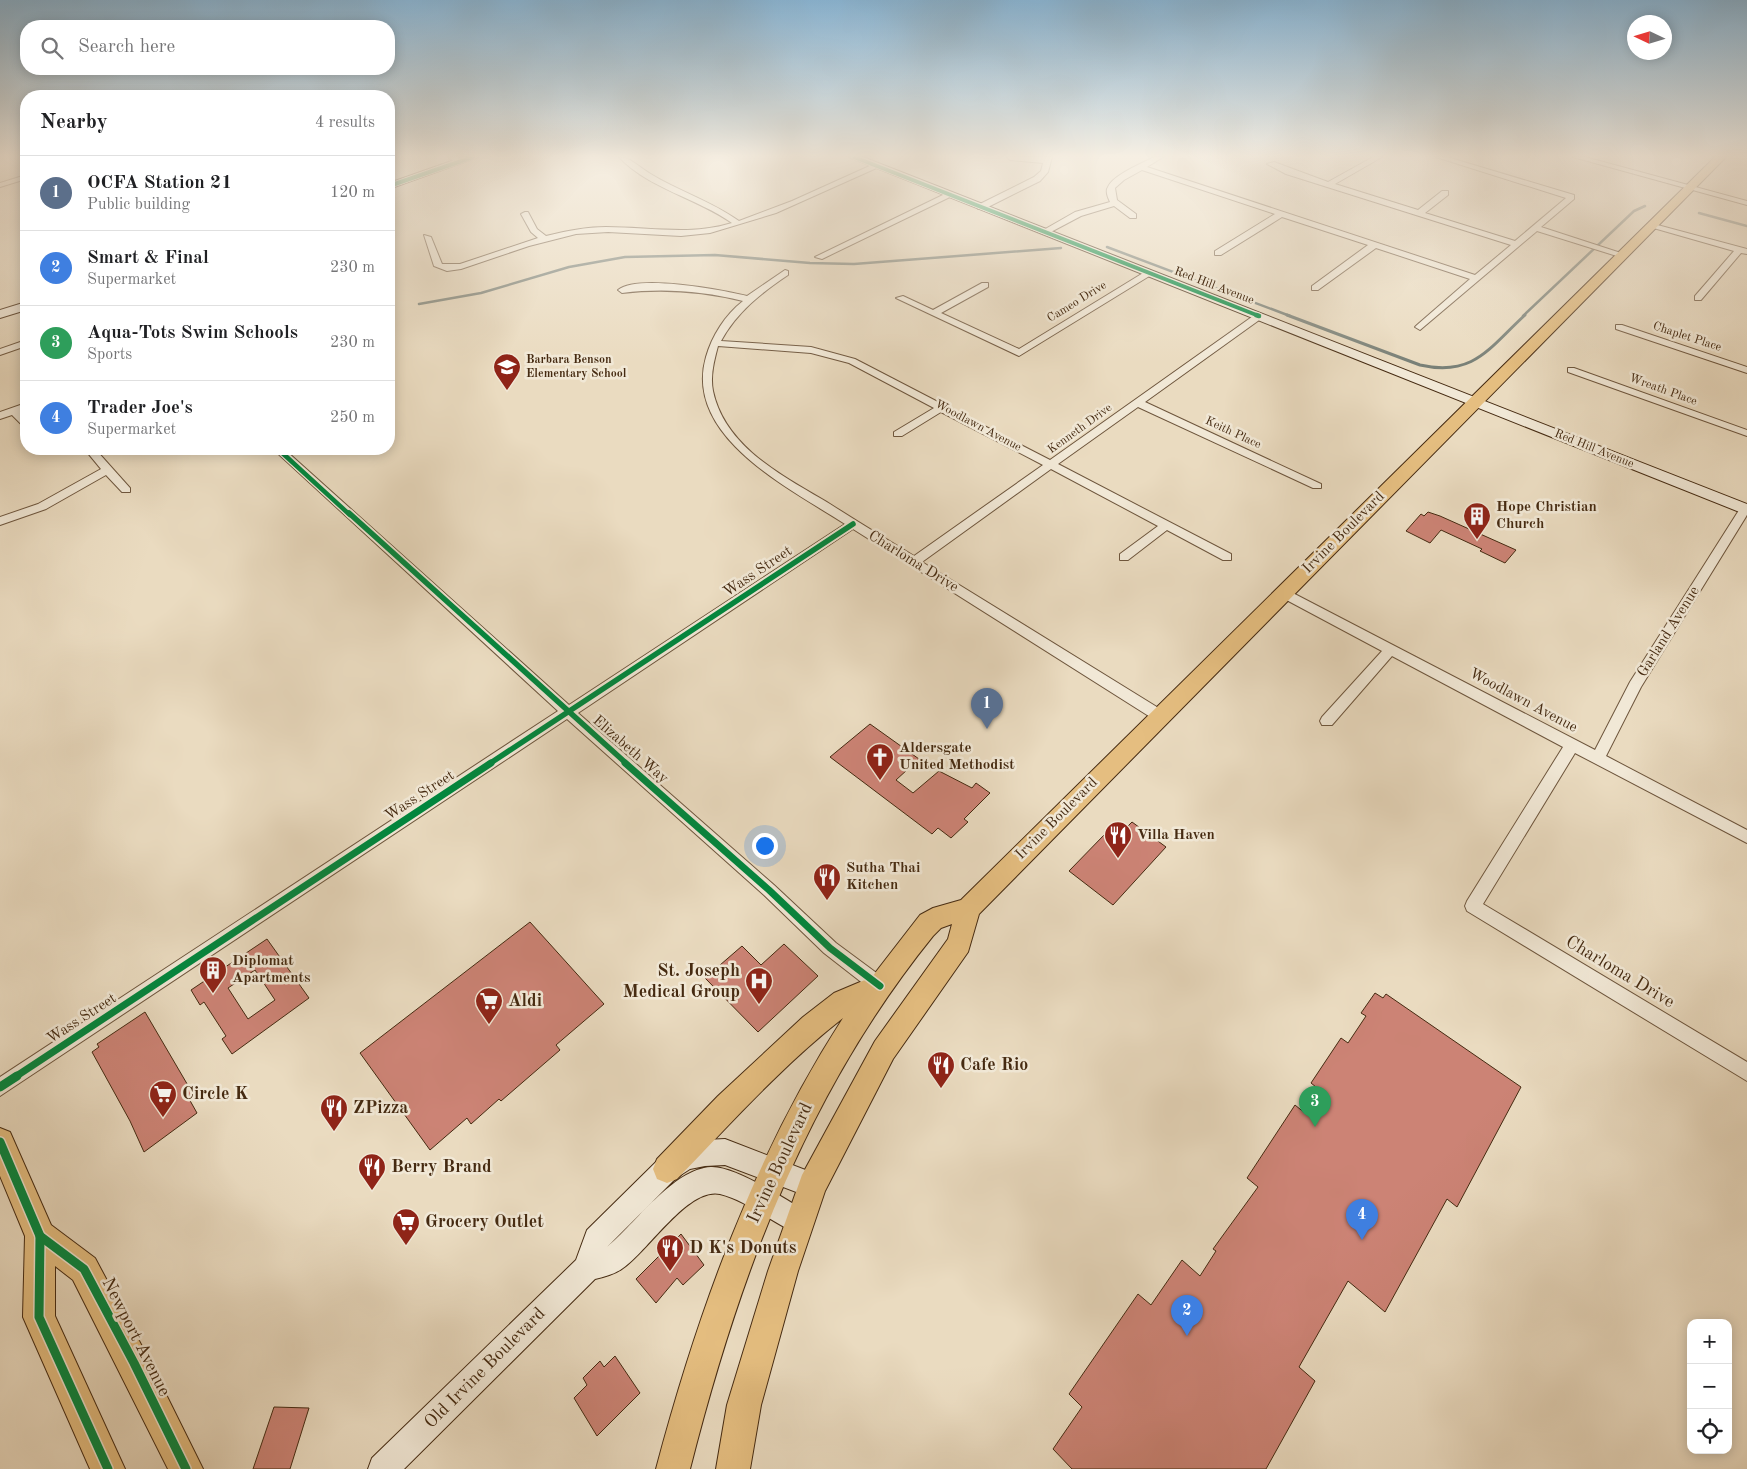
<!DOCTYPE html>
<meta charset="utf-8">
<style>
body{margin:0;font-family:"Old Standard TT",serif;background:#f6f6f6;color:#202124}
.controls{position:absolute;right:15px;bottom:15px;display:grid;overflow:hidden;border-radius:10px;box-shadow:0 2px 12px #0003}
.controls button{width:45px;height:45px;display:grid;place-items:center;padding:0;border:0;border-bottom:1px solid #e0e0e0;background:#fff;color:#202124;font:25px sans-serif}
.compass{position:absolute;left:1627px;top:15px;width:45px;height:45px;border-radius:50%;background:#fff;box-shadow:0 2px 12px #0003;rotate:274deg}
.you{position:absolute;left:764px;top:845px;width:18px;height:18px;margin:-12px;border:4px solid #fff;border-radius:50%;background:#1a73e8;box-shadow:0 0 0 8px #1a73e833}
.badge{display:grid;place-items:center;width:32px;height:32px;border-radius:50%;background:#8f2418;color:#fff;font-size:16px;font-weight:700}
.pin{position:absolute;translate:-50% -41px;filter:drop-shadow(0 1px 2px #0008)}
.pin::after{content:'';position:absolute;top:26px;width:18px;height:15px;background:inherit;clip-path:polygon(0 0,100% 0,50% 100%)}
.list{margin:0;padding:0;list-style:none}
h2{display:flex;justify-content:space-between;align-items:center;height:65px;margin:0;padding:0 20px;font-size:21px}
h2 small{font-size:16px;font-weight:400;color:#757577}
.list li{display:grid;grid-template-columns:32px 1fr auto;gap:15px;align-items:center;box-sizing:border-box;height:75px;padding:0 20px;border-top:1px solid #e0e0e0}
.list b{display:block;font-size:19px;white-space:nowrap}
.list p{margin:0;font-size:16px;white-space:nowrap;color:#757577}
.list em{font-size:16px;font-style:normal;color:#757577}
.icon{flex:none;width:28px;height:28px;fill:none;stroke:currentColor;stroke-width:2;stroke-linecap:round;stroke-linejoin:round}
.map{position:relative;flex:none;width:1747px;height:1469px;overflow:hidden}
.search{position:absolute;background:#fff;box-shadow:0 2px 12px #0003;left:20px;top:20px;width:375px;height:55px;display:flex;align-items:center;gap:12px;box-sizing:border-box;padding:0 18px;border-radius:20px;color:#757577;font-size:19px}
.panel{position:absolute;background:#fff;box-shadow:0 2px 12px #0003;left:20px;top:90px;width:375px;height:365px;border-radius:20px}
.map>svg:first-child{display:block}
</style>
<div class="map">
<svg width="1747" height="1469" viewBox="0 0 1747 1469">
<rect width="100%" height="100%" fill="#eadbc0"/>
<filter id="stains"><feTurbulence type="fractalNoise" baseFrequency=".004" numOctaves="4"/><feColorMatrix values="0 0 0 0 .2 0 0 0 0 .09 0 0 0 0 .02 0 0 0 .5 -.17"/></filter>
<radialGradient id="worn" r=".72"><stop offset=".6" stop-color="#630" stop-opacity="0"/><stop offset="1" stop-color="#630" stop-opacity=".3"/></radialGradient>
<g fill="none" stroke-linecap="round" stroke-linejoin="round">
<!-- stream-far1 -->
<g stroke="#798077" stroke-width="2.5">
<path d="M 1699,213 L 1747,226"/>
<path d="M 1107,247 L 1290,316"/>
<path d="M 419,304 L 481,293 L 569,267 L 625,257 L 715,255 L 810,263 L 854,264 L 1061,248"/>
<path d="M 1523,316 L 1634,211 L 1645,206"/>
</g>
<!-- stream -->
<path stroke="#798077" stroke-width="3" d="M 1287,315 L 1420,365 C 1474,377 1489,348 1525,315"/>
</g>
<!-- building -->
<g fill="#cc8375" stroke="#452a11" fill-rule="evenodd">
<path d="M 1428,512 L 1440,516 L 1516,550 L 1505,563 L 1480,551 L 1482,549 L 1441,530 L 1430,543 L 1406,531 L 1421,514 L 1424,516 Z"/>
<path d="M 870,724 L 919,759 L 896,780 L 913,793 L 939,771 L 972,788 L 976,783 L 990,793 L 964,819 L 968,822 L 951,838 L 938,828 L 932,834 L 830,757 Z"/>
<path d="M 1132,822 L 1166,847 L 1113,905 L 1069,871 L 1105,834 L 1108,835 L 1120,823 L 1127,827 Z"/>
<path d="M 530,922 L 604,1004 L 556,1045 L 560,1050 L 501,1101 L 499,1099 L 471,1124 L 467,1118 L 430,1150 L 360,1053 Z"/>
<path d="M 267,939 L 309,998 L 232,1054 L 222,1039 L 226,1036 L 204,1002 L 200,1005 L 191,990 ZM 255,970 L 275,1000 L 248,1019 L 228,988 Z"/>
<path d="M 784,944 L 818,976 L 758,1032 L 705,978 L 742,946 L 761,965 Z"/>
<path d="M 1375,993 L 1383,998 L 1386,994 L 1521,1087 L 1457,1207 L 1447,1199 L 1385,1312 L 1348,1281 L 1299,1367 L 1315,1381 L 1266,1469 L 1072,1469 L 1053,1449 L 1082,1407 L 1069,1394 L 1138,1294 L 1151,1305 L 1182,1260 L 1200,1276 L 1216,1251 L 1213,1249 L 1258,1187 L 1247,1178 L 1295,1105 L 1306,1114 L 1321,1091 L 1311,1083 L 1341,1038 L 1348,1043 L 1366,1016 L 1361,1013 Z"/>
<path d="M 145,1012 L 193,1094 L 188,1097 L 197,1113 L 144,1152 L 130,1121 L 92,1052 L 99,1047 L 97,1044 Z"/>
<path d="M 681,1234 L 704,1265 L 683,1285 L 677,1278 L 656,1303 L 636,1279 Z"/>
<path d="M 615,1356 L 640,1393 L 597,1436 L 574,1398 L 587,1385 L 583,1378 L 600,1361 L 604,1367 Z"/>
<path d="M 274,1407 L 309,1408 L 290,1469 L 253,1469 Z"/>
</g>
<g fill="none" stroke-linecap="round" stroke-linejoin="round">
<!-- street casing -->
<g stroke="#6e563d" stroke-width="2">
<g id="street">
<path d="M 448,157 L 457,157 L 464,162 L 457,164 Z"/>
<path d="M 619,157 C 630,157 639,167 649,173 C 678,191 711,201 739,221 L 792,201 L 874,164 L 881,166 L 776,213 L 710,233 L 681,236 L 608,232 L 576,234 L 529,246 L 461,269 L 447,271 L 434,266 L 424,235 L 431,237 L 442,264 L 460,264 L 538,238 L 531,232 L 521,214 L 525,212 L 528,212 L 537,229 L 546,236 C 566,231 586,227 606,227 C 649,227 690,236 732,223 C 697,198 649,189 619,157 Z"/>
<path d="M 1007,157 L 1052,157 L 1048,172 L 1040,181 L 984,209 L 978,209 L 978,205 L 1034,177 L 1041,171 L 1043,163 L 1010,160 Z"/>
<path d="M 1154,157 L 1163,157 L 1147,167 L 1475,275 L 1511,245 L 1286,174 L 1267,164 L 1274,162 L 1328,182 L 1373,157 L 1382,157 L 1335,184 L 1418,210 L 1442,191 L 1448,191 L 1448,195 L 1425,213 L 1515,241 L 1566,198 L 1436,157 L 1447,157 L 1574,195 L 1574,199 L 1541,227 L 1627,255 L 1620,257 L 1537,231 L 1420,330 L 1415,327 L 1417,325 L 1470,279 L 1376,248 L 1318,290 L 1312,290 L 1312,286 L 1368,245 L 1282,217 L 1221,255 L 1215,255 L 1215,251 L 1275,214 L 1142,170 L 1124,180 L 1115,188 L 1117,200 L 1136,214 L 1136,218 L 1130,218 L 1114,206 L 1081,216 L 1047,234 L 1040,232 L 1075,212 L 1110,202 C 1108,198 1105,191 1108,187 C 1113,175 1143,163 1154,157 Z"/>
<path d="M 1573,157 L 1585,157 L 1747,201 L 1747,205 Z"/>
<path d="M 26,175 L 26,179 L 0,187 L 0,183 Z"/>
<path d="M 947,193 L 954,195 L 822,259 L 815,257 Z"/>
<path d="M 1650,223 L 1747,249 L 1747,254 L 1741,253 L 1701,300 L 1695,300 L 1695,296 L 1734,251 L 1650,227 Z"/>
<path d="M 785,270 L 788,271 L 788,275 C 761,293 737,312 721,341 L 811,347 L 855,359 L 1050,460 L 1256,314 L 1262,314 L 1262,318 L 1145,402 L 1321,484 L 1321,488 L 1313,488 L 1138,407 L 1058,464 L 1231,554 L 1231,560 L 1223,560 L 1167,530 L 1128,560 L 1120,560 L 1120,554 L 1158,526 L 1051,469 L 922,562 L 1165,712 L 1167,716 L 1165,720 L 1155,720 L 853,529 L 578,713 L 774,885 L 836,943 L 886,980 L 888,986 L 886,992 L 880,994 L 874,992 L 824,953 L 764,895 L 567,719 L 0,1096 L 0,1077 L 558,711 L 273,449 L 284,449 L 569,705 L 845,524 C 791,489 683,437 706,357 C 712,336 725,315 743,301 C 702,291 664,288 622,293 L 618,290 C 638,274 722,290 747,296 ZM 718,346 L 811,353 L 849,363 L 934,408 L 894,432 L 894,436 L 902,436 L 941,412 L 1043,465 L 914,556 C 886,539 858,522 830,504 C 785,477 725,448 713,391 C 710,376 714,361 718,346 Z"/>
<path d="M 1148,270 L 1151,271 L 1151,275 L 1019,356 L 896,298 L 903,296 L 933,310 L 982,283 L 988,283 L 988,287 L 941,313 L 1019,349 Z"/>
<path d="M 1616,325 L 1622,325 L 1747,367 L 1747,373 L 1616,329 Z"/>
<path d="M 26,340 L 26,346 L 0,355 L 0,349 Z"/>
<path d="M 1568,368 L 1574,368 L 1747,430 L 1747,436 L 1568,372 Z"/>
<path d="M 26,403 L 26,409 L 20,412 L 26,418 L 26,426 L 22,425 L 12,415 L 0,419 L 0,412 Z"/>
<path d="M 92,449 L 96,450 L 130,488 L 130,492 L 122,492 L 106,475 L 46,509 L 0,525 L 0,517 L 38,504 L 101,469 L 87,452 Z"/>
<path d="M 1747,506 L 1747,515 L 1641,687 L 1606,756 L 1747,830 L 1747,843 L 1575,753 L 1483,904 L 1747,1062 L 1747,1081 L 1467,911 L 1465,906 L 1467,901 L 1563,747 L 1392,656 L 1332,725 L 1322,725 L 1320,721 L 1322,717 L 1382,651 L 1279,596 L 1277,593 L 1279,590 L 1287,590 L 1595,750 L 1630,682 L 1741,507 Z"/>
</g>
</g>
<!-- secondary casing -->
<g stroke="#452a11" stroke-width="2">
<g id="secondary">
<path d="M 463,157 L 478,157 L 389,189 L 389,183 Z"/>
<path d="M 849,157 L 863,157 L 1747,504 L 1747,515 Z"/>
<path d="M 26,302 L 26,310 L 0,318 L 0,310 Z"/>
<path d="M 725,1139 L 821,1176 L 825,1185 L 821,1194 L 812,1198 L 725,1165 L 705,1166 L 690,1169 L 676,1178 L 607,1247 C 635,1224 673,1169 711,1167 C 735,1166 785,1199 807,1212 L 811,1221 L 807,1230 L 798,1234 C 772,1223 748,1201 720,1194 C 688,1187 648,1251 623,1268 C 615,1274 604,1277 595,1279 L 404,1469 L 368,1469 L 372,1458 L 576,1260 L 587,1230 L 658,1160 L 685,1145 L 705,1140 Z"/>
</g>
</g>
<!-- primary casing -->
<g stroke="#452a11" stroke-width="2">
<g id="primary">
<path d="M 1715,157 L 1726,157 L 979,914 L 968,952 L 893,1059 L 825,1191 L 798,1271 L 761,1405 L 750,1469 L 716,1469 L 727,1405 L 768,1271 L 802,1175 L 875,1041 L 948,939 L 952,924 L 941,928 L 933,936 C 806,1093 739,1276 690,1469 L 656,1469 C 698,1311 754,1156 843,1018 C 783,1065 730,1124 677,1179 L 667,1183 L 657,1179 L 653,1169 L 657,1159 L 718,1096 L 803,1017 L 834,993 L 872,977 L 920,915 L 933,908 L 961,900 Z"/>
<path d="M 0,1128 L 10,1132 L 51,1225 L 95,1258 L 145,1352 L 203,1469 L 168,1469 L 73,1280 L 55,1266 L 55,1316 L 125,1469 L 90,1469 L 23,1317 L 25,1236 L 0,1176 Z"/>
</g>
</g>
<!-- street -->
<use href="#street" fill="#f1e8d6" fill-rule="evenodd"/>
<!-- secondary -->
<use href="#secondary" fill="#f1e8d6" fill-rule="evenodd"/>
<!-- primary -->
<use href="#primary" fill="#e5be80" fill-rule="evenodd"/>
<!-- cycleway-far4 casing -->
<g stroke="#f1e8d6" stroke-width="5.5">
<g id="cycleway-far4">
<path d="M 854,157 L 1259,316"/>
<path d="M 389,186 L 473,157"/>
</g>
</g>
<!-- cycleway-far3 casing -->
<g stroke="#f1e8d6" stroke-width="7">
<g id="cycleway-far3">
<path d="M 1256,315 L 1259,316"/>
<path d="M 278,449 L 350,515"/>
</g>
</g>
<!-- cycleway-far2 casing -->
<g stroke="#f1e8d6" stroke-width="9">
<g id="cycleway-far2">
<path d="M 349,513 L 627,764"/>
<path d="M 489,764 L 853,524"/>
</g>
</g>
<!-- cycleway-far1 casing -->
<g stroke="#f1e8d6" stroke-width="10">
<g id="cycleway-far1">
<path d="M 625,763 L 769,890 L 830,948 L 880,986"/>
<path d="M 15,1077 L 491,763"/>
</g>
</g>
<!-- cycleway casing -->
<g stroke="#f1e8d6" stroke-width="12">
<g id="cycleway">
<path d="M 0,1087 L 17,1076"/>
<path d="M 0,1142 L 40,1236 L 39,1317 L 108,1469"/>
<path d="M 40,1236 L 84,1269 L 134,1363 L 186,1469"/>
</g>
</g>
<!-- cycleway-far4 -->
<use href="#cycleway-far4" stroke="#00873e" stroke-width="4"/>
<!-- cycleway-far3 -->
<use href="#cycleway-far3" stroke="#00873e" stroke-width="4.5"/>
<!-- cycleway-far2 -->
<use href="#cycleway-far2" stroke="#00873e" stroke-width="5.5"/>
<!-- cycleway-far1 -->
<use href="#cycleway-far1" stroke="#00873e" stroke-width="7"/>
<!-- cycleway -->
<use href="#cycleway" stroke="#00873e" stroke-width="9"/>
</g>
<!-- sky -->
<linearGradient id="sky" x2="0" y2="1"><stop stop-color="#89b6d6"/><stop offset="0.43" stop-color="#f6efe3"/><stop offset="1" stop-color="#f6efe3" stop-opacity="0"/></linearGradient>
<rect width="1747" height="363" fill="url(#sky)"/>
<!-- icons -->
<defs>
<g id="school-pin" transform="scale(1.4375)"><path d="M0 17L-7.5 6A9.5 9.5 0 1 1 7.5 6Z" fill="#8f2418" stroke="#f1e8d6"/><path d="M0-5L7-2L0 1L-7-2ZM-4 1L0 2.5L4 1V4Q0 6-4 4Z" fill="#fff"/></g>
<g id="building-pin" transform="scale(1.4375)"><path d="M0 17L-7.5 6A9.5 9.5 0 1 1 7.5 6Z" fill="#8f2418" stroke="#f1e8d6"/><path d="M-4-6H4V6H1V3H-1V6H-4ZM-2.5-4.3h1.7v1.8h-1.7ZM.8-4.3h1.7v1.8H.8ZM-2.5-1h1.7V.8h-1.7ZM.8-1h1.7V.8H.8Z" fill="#fff"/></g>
<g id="church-pin" transform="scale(1.4375)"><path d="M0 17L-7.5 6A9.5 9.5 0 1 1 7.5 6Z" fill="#8f2418" stroke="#f1e8d6"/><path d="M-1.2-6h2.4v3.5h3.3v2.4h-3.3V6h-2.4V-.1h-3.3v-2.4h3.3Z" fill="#fff"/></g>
<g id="restaurant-pin" transform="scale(1.4375)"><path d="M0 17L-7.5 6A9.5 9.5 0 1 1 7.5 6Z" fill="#8f2418" stroke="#f1e8d6"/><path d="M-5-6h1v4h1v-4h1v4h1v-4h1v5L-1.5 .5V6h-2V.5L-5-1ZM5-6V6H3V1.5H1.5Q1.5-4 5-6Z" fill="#fff"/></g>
<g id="hospital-pin" transform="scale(1.4375)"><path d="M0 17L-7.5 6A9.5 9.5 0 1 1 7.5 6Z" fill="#8f2418" stroke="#f1e8d6"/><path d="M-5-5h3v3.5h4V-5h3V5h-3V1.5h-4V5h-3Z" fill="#fff"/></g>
<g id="supermarket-pin" transform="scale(1.4375)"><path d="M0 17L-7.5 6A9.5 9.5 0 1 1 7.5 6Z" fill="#8f2418" stroke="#f1e8d6"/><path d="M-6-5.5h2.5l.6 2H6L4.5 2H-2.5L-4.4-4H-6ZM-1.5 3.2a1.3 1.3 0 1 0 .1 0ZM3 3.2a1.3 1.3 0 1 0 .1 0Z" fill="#fff"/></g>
</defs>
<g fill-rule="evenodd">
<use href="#school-pin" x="507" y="367"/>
<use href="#building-pin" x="1477" y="516"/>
<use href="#church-pin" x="880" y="757"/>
<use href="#restaurant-pin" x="1118" y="835"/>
<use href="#restaurant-pin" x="827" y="877"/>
<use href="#building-pin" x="213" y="970"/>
<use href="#hospital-pin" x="759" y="981"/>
<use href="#supermarket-pin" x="489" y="1001"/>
<use href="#restaurant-pin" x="941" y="1065"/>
<use href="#supermarket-pin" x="163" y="1094"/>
<use href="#restaurant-pin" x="334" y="1108"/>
<use href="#restaurant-pin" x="372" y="1167"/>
<use href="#supermarket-pin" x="406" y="1222"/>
<use href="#restaurant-pin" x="670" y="1248"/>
</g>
<g text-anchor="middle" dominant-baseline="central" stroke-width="5" stroke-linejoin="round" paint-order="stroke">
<!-- far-street labels -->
<g font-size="12" fill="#452a11" stroke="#f1e8d6">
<text transform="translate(1214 286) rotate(21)">Red Hill Avenue</text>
<text transform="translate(1077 302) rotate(-32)">Cameo Drive</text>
<text transform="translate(1687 337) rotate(18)">Chaplet Place</text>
<text transform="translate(1663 390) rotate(20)">Wreath Place</text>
<text transform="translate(978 426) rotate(28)">Woodlawn Avenue</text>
<text transform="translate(1080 429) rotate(-36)">Kenneth Drive</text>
<text transform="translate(1233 433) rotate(25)">Keith Place</text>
<text transform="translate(1594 449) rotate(22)">Red Hill Avenue</text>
</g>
<!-- far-poi labels -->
<g font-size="12" font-weight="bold" fill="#452a11" stroke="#f1e8d6" text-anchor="start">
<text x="526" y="360">Barbara Benson<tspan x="526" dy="14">Elementary School</tspan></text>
</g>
<!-- poi labels -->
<g font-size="15" font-weight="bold" fill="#452a11" stroke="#f1e8d6" text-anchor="start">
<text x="1496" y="507">Hope Christian<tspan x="1496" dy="17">Church</tspan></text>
<text x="899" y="748">Aldersgate<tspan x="899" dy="17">United Methodist</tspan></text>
<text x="1137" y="835">Villa Haven</text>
<text x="846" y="868">Sutha Thai<tspan x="846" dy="17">Kitchen</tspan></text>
<text x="232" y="961">Diplomat<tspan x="232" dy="17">Apartments</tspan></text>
</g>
<!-- street labels -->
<g font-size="15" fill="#452a11" stroke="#f1e8d6">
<text transform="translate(1344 533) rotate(-45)">Irvine Boulevard</text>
<text transform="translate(913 562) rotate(32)">Charloma Drive</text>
<text transform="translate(758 572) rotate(-34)">Wass Street</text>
<text transform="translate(1669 632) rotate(-58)">Garland Avenue</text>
<text transform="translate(1523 701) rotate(28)">Woodlawn Avenue</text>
<text transform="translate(630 750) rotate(41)">Elizabeth Way</text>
<text transform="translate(420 796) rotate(-33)">Wass Street</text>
<text transform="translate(1057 819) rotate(-45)">Irvine Boulevard</text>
<text transform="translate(82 1019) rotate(-33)">Wass Street</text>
</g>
<!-- near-poi labels -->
<g font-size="18" font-weight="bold" fill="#452a11" stroke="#f1e8d6" text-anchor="start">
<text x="740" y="971" text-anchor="end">St. Joseph<tspan x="740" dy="21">Medical Group</tspan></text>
<text x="508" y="1001">Aldi</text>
<text x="960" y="1065">Cafe Rio</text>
<text x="182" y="1094">Circle K</text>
<text x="353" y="1108">ZPizza</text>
<text x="391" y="1167">Berry Brand</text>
<text x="425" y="1222">Grocery Outlet</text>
<text x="689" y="1248">D K's Donuts</text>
</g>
<!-- near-street labels -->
<g font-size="18" fill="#452a11" stroke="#f1e8d6">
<text transform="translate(1620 972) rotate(31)">Charloma Drive</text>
<text transform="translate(780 1163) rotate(-65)">Irvine Boulevard</text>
<text transform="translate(136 1337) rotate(63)">Newport Avenue</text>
<text transform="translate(485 1368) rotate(-45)">Old Irvine Boulevard</text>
</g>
</g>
<rect width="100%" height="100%" filter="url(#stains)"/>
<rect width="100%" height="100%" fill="url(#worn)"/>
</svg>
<div class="controls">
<button>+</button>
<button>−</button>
<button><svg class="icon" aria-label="locate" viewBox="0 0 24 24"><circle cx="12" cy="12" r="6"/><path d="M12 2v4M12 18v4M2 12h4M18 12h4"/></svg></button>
</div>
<svg class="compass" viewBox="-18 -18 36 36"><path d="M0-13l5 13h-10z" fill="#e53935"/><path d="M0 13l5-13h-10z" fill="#757577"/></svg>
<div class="you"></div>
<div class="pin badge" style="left:987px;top:729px;background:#5c6f8a">1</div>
<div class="pin badge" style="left:1187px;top:1336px;background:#3f7fe0">2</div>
<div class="pin badge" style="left:1315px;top:1127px;background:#2e9e5b">3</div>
<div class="pin badge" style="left:1362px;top:1240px;background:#3f7fe0">4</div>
<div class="search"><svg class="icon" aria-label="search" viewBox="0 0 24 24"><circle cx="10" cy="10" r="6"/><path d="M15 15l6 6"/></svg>Search here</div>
<section class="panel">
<h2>Nearby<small>4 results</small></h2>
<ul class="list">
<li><span class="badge" style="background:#5c6f8a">1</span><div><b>OCFA Station 21</b><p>Public building</p></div><em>120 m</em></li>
<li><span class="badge" style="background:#3f7fe0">2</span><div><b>Smart &amp; Final</b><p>Supermarket</p></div><em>230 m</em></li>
<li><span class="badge" style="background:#2e9e5b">3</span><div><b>Aqua-Tots Swim Schools</b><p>Sports</p></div><em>230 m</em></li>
<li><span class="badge" style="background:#3f7fe0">4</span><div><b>Trader Joe's</b><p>Supermarket</p></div><em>250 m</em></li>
</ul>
</section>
</div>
